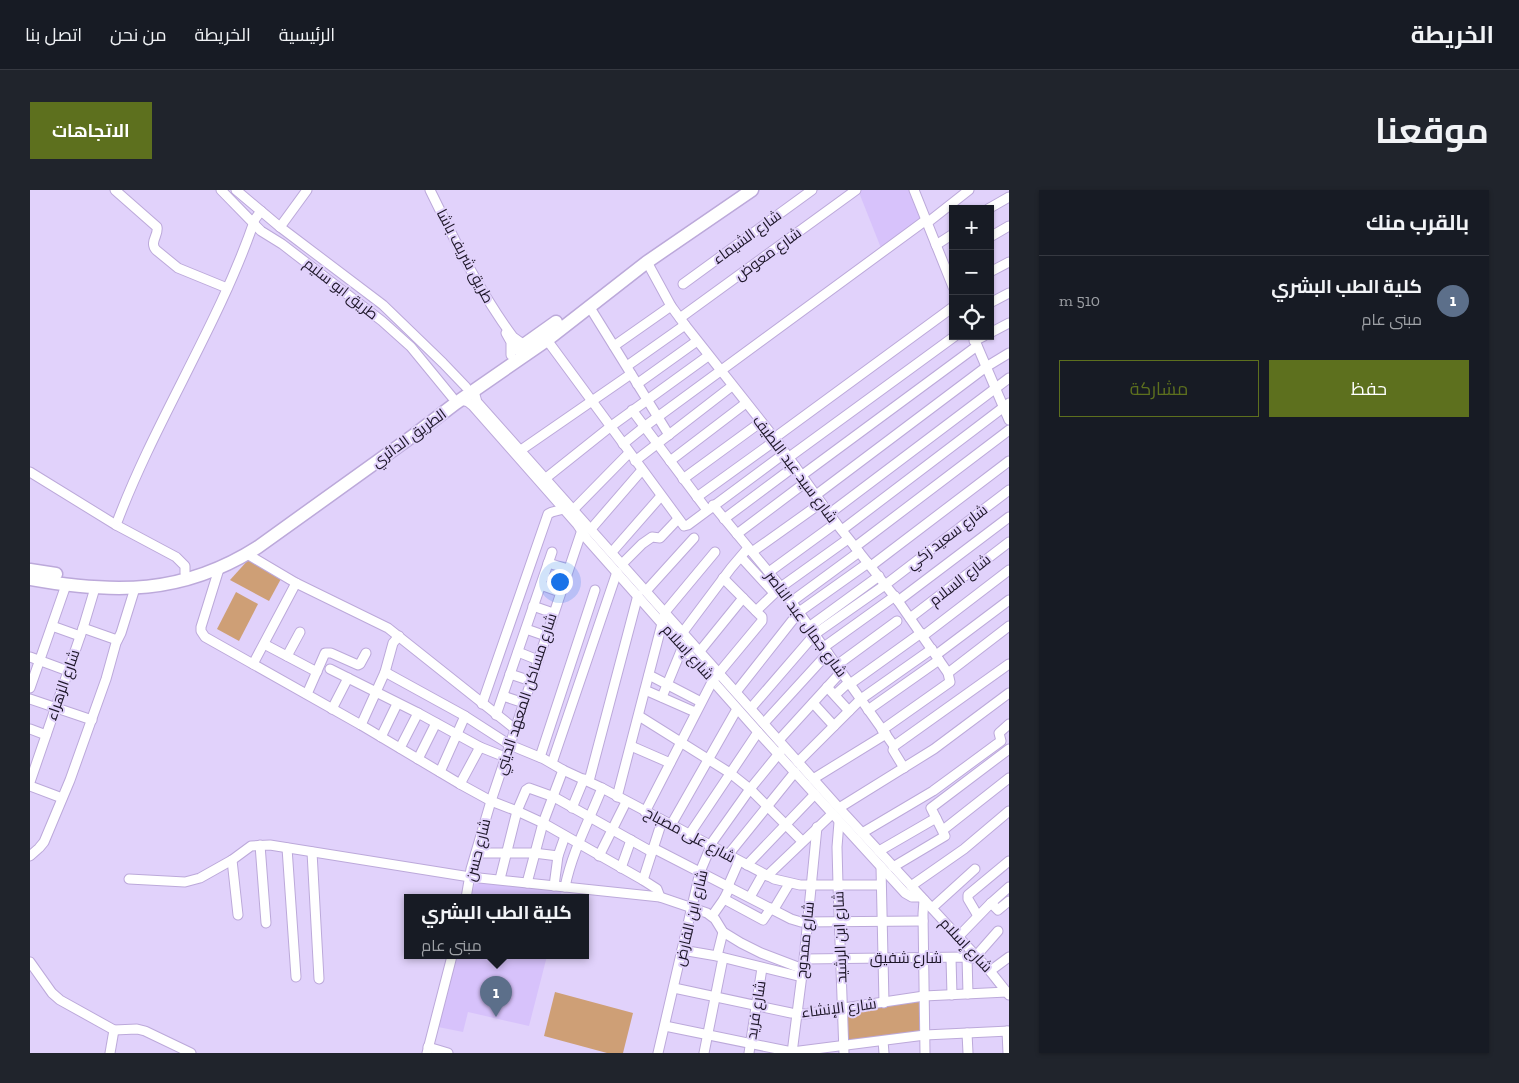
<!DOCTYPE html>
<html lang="ar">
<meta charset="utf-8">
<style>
body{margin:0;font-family:"Zilla Slab",Cairo,serif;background:#20242c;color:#f1f3f6;direction:rtl}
.controls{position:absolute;right:15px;top:15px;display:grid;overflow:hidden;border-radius:0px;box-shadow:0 1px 4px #0004}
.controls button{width:45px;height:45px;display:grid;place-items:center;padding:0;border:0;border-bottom:1px solid #363941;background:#171b24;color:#f1f3f6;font:25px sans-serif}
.you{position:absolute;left:529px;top:391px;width:18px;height:18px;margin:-12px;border:4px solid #fff;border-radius:50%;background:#1a73e8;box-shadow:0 0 0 8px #1a73e833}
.badge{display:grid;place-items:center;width:32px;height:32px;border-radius:50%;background:#5d701e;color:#fff;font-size:16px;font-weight:700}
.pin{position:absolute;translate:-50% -41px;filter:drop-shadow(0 1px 2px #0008)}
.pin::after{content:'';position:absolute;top:26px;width:18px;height:15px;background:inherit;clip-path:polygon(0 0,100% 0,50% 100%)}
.popup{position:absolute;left:374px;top:704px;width:185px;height:65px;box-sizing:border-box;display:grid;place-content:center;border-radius:0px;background:#171b24;filter:drop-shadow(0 1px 4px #0005);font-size:16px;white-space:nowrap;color:#9ea1a6}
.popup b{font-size:19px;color:#f1f3f6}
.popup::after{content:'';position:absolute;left:50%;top:100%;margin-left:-10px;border:10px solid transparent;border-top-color:#171b24}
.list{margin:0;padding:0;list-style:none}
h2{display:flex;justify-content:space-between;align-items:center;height:65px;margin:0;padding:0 20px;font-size:21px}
h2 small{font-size:16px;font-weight:400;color:#9ea1a6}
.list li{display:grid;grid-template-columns:32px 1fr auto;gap:15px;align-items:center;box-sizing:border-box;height:90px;padding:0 20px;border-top:1px solid #363941}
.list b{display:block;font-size:19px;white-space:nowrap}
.list p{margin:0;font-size:16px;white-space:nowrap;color:#9ea1a6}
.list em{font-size:16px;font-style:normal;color:#9ea1a6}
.actions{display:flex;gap:10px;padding:15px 20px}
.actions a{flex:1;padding:11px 0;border:1px solid #5d701e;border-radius:0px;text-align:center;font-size:18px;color:#5d701e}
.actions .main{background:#5d701e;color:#fff}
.icon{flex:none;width:28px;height:28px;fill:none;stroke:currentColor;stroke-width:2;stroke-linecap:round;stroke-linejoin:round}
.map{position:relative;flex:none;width:979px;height:863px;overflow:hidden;direction:ltr;border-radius:0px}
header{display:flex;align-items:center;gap:30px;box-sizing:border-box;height:70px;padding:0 25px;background:#171b24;border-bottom:1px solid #363941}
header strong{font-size:24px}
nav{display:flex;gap:28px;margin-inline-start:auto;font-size:18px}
.intro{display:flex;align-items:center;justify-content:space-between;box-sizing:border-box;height:120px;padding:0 30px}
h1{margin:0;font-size:35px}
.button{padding:12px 22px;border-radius:0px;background:#5d701e;color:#fff;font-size:18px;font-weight:700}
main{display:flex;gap:30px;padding:0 30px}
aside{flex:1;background:#171b24;border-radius:0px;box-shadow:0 1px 4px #0004}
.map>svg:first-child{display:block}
</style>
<header>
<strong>الخريطة</strong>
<nav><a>الرئيسية</a><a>الخريطة</a><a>من نحن</a><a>اتصل بنا</a></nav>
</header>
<div class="intro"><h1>موقعنا</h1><a class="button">الاتجاهات</a></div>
<main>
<aside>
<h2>بالقرب منك<small></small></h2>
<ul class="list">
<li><span class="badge" style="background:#5c6f8a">1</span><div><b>كلية الطب البشري</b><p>مبنى عام</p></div><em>510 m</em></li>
</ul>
<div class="actions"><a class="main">حفظ</a><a>مشاركة</a></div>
</aside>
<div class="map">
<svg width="979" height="863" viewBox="0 0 979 863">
<rect width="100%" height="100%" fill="#e1d2fb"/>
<!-- built -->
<g fill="#d7c2fb">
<path d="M 828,0 L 884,0 L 894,26 L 851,58 Z"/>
<path d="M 446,689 L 532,700 L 530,708 L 441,708 Z"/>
<path d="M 426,766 L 517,766 L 499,836 L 438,822 L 433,842 L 408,837 Z"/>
</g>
<!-- green -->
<g fill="#ce9f76">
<path d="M 219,369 L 252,387 L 239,411 L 200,390 Z"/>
<path d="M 206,402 L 228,414 L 209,451 L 187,439 Z"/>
<path d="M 525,802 L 603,823 L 593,863 L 577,863 L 514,846 Z"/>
<path d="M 889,809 L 891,841 L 818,852 L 816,819 Z"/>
</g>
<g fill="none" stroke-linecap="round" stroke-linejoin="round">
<!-- minor casing -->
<g stroke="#bca9da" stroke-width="11">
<g id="minor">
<path d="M 85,0 L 127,37 C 129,45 119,52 126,60 L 148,78 L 197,98"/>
<path d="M 191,0 L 231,41 L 252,54 L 352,131 L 381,157 L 422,207"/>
<path d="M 206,0 L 250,37 L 353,115 L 413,173 L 436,197"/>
<path d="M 400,0 C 425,51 449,101 483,147 L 490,152 L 496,154"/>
<path d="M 884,0 L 923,97"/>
<path d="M 958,19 L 979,7"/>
<path d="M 897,33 L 939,0"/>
<path d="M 250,37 L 277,0"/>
<path d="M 960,47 L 979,36"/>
<path d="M 906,55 L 923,44"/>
<path d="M 617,72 L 641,116 L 655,135 L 746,250 L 806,333 L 868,411 L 918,483 L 920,492 L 852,540"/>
<path d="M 960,82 L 979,72"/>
<path d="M 653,94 L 782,0"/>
<path d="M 960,113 L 979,103"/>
<path d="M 559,116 L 639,245"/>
<path d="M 650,128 L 826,0"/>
<path d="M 476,143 L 481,152 L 481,165"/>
<path d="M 960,143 L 979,133"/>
<path d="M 943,146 L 979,230"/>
<path d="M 517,150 L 654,336 L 658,335 L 755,263"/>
<path d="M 944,151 L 954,146"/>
<path d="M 584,156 L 641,116"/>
<path d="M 597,176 L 655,135"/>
<path d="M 607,194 L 667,151"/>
<path d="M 445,199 L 445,205 L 447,212 L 809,618 L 960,781 L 979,805"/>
<path d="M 431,210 L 438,212 L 443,216 L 547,334 L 557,349 L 728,542 L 875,703 L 882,707 L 891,707"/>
<path d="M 602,220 L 677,320"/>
<path d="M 743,249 L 923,117"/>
<path d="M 593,254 L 614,237 L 896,30"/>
<path d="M 491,260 L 601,184"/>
<path d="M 758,268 L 925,146"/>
<path d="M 605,271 L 702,196"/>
<path d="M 640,271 L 716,213"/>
<path d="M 0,282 L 86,335 L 146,367 L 155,376 L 155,383"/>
<path d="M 771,286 L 947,156"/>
<path d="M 516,288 L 580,237 L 678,166"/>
<path d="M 653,289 L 731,232"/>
<path d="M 786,305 L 956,177 L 979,163"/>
<path d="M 667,307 L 746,250"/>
<path d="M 683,315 L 751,397 L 864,556 L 863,560 L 874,578"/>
<path d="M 544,319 L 599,263"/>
<path d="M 799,324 L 979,188"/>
<path d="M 694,329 L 765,276"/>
<path d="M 86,335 C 125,230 189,135 225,29 L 231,21"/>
<path d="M 561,339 L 612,280"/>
<path d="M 812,340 L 979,213"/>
<path d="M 707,344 L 776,292"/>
<path d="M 825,357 L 979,240"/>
<path d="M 582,362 L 631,306"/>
<path d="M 722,362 L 791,313"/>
<path d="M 217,364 L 266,393 L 358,438 L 485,539"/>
<path d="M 711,367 L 744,403"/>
<path d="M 518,373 L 538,379"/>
<path d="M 592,374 L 612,354 L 622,347 L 630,348 L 648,329"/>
<path d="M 841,376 L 979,271"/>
<path d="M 189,379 L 171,437 L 171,441 L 175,447 L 331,535 L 430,594 L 461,611 L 487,621 L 513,633 L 613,690 L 627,699 L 630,707"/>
<path d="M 739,382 L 806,333"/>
<path d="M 511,395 L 530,402"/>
<path d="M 616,401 L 664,348"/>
<path d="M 868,411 L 979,327"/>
<path d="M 761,412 L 829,362"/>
<path d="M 503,416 L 523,423"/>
<path d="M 726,421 L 751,397 L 818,349"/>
<path d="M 880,428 L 979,352"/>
<path d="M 22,436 L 50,446"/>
<path d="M 779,437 L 849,386"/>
<path d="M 53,438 L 87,450"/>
<path d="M 496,439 L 516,446"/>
<path d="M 653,442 L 701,378 L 718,358"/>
<path d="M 893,446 L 979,380"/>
<path d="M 234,454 L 287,482"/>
<path d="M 794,457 L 865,406"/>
<path d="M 670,461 L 713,408"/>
<path d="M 488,462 L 508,470"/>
<path d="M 906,465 L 979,410"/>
<path d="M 257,466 L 270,442"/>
<path d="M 0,467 L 38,481"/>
<path d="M 223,474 L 266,393"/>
<path d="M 807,475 L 867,431"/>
<path d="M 300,479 L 388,523 L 450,557 L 475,567"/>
<path d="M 355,482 L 435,526 L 480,555 L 514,569 L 533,580 L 572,598 L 744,689 L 770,695 L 850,695"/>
<path d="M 918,483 L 979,436"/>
<path d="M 480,484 L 501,491"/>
<path d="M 619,485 L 671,512"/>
<path d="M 820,494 L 891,443"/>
<path d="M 797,497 L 819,521"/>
<path d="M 0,498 L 36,395"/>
<path d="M 615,500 L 665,522"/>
<path d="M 706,502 L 769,422 L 838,373"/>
<path d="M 277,504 L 295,463 L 301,463 L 328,475 L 330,474 L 336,463"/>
<path d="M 805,505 L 819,492"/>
<path d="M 473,506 L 494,513"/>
<path d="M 632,507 L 653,456"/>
<path d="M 0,509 L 62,530"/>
<path d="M 783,513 L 804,536"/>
<path d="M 452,514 L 518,324 L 522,322 L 534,319"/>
<path d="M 721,518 L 785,444 L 855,395 L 979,300"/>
<path d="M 302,519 L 318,488"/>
<path d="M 838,520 L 909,470"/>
<path d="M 466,525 L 522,362"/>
<path d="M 609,526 L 700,583 L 720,599 L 772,651"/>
<path d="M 734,533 L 798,463"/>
<path d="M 331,535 L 355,482 L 363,453 L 369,446"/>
<path d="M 0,539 L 16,545"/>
<path d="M 351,547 L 367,514"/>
<path d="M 749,550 L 811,482"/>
<path d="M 601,556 L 640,573"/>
<path d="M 864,556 L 979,474"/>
<path d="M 370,558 L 388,523"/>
<path d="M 510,567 L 565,400"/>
<path d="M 388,569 L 406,533"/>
<path d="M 768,572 L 831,509 L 902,459"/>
<path d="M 522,573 L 587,382"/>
<path d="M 410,582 L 435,526"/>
<path d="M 783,589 L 856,544"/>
<path d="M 559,591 L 608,405"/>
<path d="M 0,592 L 53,438 L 65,398"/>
<path d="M 430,594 L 450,557"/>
<path d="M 0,596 L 32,608"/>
<path d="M 587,607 L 635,422 L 685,362"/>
<path d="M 542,618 L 554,589"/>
<path d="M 809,618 L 904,559 L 979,503"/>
<path d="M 615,622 L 683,490 L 732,431 L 732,427 L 693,388"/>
<path d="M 906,628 L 901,618 L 979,559"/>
<path d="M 809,632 L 807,657 L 808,695 L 814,863"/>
<path d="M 641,635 L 707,519"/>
<path d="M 913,640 L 979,588"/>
<path d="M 832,643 L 903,601 L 971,551 L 969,543 L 979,534"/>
<path d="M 659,645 L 728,542"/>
<path d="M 230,655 L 236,733"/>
<path d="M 257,658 L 266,787"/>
<path d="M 623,658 L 761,729 L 771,732 L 893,731"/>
<path d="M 849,661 L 906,628 L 915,646 L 863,677"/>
<path d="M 282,662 L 289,789"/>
<path d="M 446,663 L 504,663 L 528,666"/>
<path d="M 698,665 L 765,582"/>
<path d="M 0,666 L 9,658 L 14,652 L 40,590 L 76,489 L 86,453 L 91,443 L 105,398"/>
<path d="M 569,666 L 596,612"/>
<path d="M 717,675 L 785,604"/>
<path d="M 851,677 L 854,813"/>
<path d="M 591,678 L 601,650"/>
<path d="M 737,686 L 802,624"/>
<path d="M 99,689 L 155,692 L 170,688 L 202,670"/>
<path d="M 470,689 L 487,621 L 496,600 L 499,598 L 524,607 L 622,662"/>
<path d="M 613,690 L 632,631"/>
<path d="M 497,693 L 513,633 L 533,580"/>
<path d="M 524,696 L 528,666 L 535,646"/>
<path d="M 698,696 L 709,671"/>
<path d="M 881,696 L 934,659 L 979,621"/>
<path d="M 535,697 C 542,662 559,631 572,598"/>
<path d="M 720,707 L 733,684"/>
<path d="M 436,708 L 441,679 L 461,611 L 553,337"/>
<path d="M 694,709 L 733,730 L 741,718"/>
<path d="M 894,710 L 893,724 L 895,863"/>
<path d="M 961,713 L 968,720 L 979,711"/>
<path d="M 902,718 L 945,679"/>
<path d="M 744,719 L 759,694"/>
<path d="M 208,725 L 202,670 L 221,656 L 240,655 L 440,687 L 630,707 L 677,723 L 685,729 L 693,742 L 711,753 L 731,763 L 773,779"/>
<path d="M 682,726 L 694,709 L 700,697"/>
<path d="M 948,726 L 938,709 L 938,705 L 979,671"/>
<path d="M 928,747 L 961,713 L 979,697"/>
<path d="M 652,760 L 687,766 L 772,787"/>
<path d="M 687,766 L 693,742"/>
<path d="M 946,766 L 968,741"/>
<path d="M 937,767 L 938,804"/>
<path d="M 921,768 L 922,805"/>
<path d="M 774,769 L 937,767 L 949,769"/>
<path d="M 0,772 L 22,803 L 30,810 L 84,840 L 107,839 L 115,841 L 161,863"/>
<path d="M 960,781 L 979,767"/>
<path d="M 644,798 L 761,823 L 774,824 L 894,806 L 977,802"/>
<path d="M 635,836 L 762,862 L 895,845 L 979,841"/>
<path d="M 977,841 L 978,863"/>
<path d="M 937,843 L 938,863"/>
<path d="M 853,851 L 854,863"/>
<path d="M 398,857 L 418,863"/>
<path d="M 80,863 L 84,840"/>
<path d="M 397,863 L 422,766"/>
<path d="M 628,863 L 670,682 L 683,651 L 720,599 L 751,561"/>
<path d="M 674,863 L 693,768"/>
<path d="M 719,863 L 732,778"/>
<path d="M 762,863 L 774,769 L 787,637"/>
</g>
</g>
<!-- highway casing -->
<g stroke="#bca9da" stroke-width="15">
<g id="highway">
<path d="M 488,159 L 526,132"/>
<path d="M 0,380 L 26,384"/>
<path d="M 0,389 C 84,404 153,405 228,357 L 384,245 L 426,213 L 517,150 L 617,72 L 722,0"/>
</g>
</g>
<!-- minor -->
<use href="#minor" stroke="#fff" stroke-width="9"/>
<!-- highway -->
<use href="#highway" stroke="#fff" stroke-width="12"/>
</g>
<g text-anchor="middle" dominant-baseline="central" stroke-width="4" stroke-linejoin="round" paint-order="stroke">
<!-- street labels -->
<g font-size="15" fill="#1c1527" stroke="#e1d2fb">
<text transform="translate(717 47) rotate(-36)">شارع الشيماء</text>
<text transform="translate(738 64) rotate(-36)">شارع معوض</text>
<text transform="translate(435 66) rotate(62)">طريق شريف باشا</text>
<text transform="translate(311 99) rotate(38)">طريق ابو سليم</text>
<text transform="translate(379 248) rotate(-36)">الطريق الدائري</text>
<text transform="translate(765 279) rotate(53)">شارع سيد عبد اللطيف</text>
<text transform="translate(917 347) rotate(-37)">شارع سعيد زكي</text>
<text transform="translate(930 390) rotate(-38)">شارع السلام</text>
<text transform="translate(776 434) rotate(54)">شارع جمال عبد الناصر</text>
<text transform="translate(658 462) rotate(48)">شارع إسلام</text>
<text transform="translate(33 495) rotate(-71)">شارع الزهراء</text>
<text transform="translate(496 504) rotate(-72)">شارع مساكن المعهد الديني</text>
<text transform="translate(660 645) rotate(28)">شارع على مصباح</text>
<text transform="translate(448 660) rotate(-76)">شارع حسن</text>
<text transform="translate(661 728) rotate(-76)">شارع ابن الفارض</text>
<text transform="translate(810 747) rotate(-92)">شارع ابن الرشيد</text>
<text transform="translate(775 750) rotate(-84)">شارع ممدوح</text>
<text transform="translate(936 755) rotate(47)">شارع إسلام</text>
<text x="876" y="768">شارع شفيق</text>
<text transform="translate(809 818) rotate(-7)">شارع الإنشاء</text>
<text transform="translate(726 820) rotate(-81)">شارع فريد</text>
</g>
</g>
</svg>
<div class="controls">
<button>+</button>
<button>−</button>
<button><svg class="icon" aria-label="locate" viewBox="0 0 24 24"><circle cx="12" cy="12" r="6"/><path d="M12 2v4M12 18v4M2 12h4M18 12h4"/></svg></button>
</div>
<div class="you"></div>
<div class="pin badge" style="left:466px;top:827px;background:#5c6f8a">1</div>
<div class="popup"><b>كلية الطب البشري</b>مبنى عام</div>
</div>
</main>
